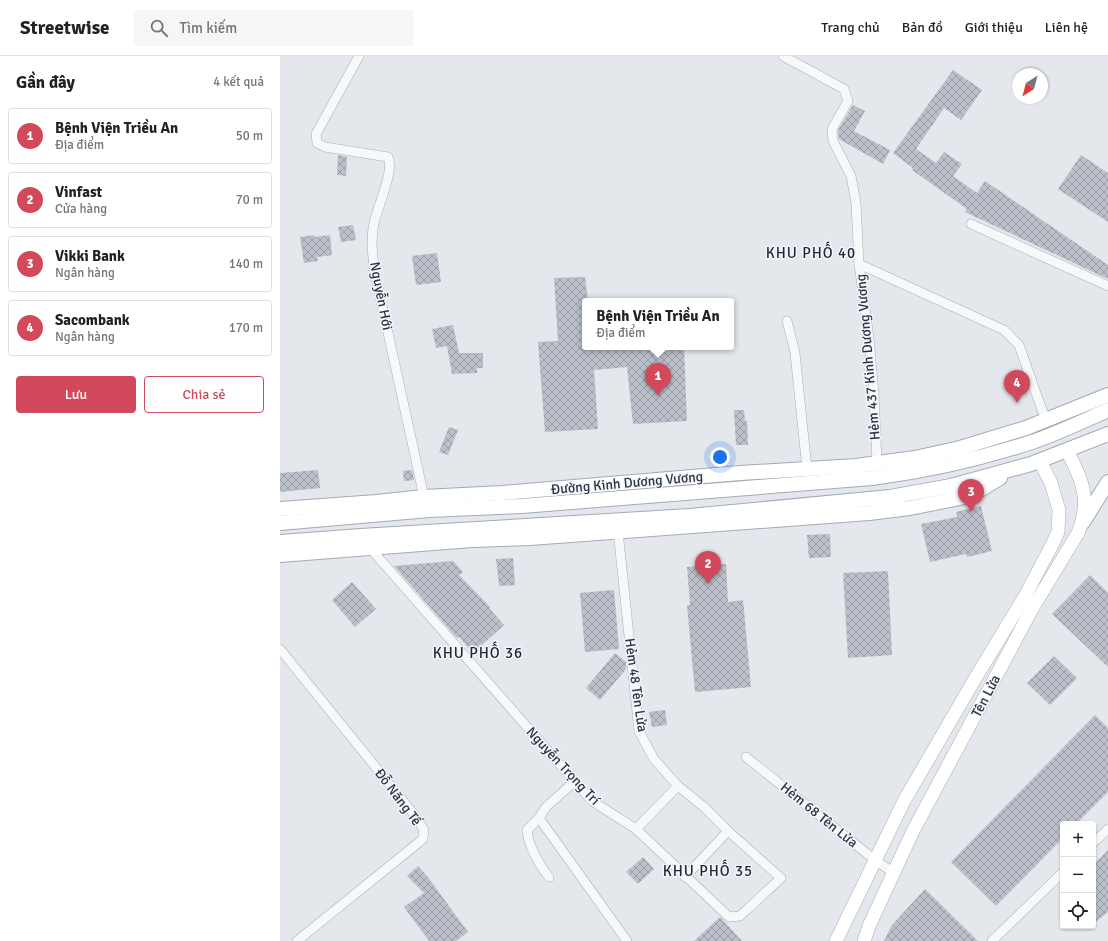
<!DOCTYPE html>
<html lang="vi">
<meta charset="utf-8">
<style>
body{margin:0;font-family:Signika,sans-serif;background:#f6f6f6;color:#222}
.controls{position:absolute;right:12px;bottom:12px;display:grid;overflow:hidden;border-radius:4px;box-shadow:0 1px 3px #0004}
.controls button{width:36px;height:36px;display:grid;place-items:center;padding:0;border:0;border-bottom:1px solid #e0e0e0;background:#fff;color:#222;font:20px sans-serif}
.compass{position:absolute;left:732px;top:12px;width:36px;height:36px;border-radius:50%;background:#fff;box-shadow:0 1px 3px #0004;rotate:216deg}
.you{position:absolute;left:440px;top:401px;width:14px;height:14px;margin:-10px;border:3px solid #fff;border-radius:50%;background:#1a73e8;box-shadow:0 0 0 6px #1a73e833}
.badge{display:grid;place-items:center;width:26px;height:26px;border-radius:50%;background:#d1495b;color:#fff;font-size:13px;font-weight:700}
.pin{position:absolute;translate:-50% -33px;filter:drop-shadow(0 1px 2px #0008)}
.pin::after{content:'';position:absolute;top:21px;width:14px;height:12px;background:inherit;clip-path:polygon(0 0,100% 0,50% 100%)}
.popup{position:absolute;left:302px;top:242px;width:152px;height:52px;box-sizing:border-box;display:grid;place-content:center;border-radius:4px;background:#fff;filter:drop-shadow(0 1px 3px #0005);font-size:13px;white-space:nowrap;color:#767676}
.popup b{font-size:15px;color:#222}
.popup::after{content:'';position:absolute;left:50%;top:100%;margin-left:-8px;border:8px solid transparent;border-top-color:#fff}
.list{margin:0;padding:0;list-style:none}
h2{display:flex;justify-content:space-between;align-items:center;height:52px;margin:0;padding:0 16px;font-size:17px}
h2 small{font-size:13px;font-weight:400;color:#767676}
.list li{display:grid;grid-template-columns:26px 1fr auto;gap:12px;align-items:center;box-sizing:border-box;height:56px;margin:0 8px 8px;padding:0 8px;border:1px solid #e0e0e0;border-radius:4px}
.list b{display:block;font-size:15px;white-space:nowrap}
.list p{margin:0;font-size:13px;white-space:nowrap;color:#767676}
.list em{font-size:13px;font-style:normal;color:#767676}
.actions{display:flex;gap:8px;padding:12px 16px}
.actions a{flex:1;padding:9px 0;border:1px solid #d1495b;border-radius:4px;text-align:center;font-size:14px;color:#d1495b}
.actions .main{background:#d1495b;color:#fff}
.icon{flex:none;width:22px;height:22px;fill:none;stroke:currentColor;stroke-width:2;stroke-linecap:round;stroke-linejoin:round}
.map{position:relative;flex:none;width:828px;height:885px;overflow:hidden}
header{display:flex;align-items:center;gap:24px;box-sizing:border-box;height:56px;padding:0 20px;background:#fff;border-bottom:1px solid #e0e0e0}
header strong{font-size:19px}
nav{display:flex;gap:22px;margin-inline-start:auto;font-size:14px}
.search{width:280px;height:36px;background:#f6f6f6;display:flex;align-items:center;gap:10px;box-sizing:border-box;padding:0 14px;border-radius:4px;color:#767676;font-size:15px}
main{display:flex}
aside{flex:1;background:#fff}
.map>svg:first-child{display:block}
</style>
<header>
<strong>Streetwise</strong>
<div class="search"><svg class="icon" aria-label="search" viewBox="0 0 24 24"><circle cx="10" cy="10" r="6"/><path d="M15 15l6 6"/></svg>Tìm kiếm</div>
<nav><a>Trang chủ</a><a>Bản đồ</a><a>Giới thiệu</a><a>Liên hệ</a></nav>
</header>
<main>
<aside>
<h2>Gần đây<small>4 kết quả</small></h2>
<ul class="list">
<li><span class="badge">1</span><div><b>Bệnh Viện Triều An</b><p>Địa điểm</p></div><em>50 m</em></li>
<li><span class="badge">2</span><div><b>Vinfast</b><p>Cửa hàng</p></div><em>70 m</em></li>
<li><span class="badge">3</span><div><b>Vikki Bank</b><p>Ngân hàng</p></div><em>140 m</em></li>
<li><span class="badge">4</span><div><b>Sacombank</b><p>Ngân hàng</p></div><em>170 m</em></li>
</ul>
<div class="actions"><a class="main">Lưu</a><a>Chia sẻ</a></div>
</aside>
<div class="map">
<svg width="828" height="885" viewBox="0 0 828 885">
<defs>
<pattern id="building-cross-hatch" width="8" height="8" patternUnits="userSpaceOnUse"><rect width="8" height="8" fill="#bbc0ca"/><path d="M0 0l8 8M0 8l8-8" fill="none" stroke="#989da6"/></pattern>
</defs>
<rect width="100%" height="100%" fill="#e4e7ec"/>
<!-- building -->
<g fill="url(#building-cross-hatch)">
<path d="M 673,14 L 702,34 L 681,64 L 664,52 L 636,93 L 656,107 L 664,96 L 682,108 L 673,120 L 697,137 L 705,125 L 828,209 L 828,223 L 685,156 L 687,153 L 632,114 L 633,112 L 613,97 Z"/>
<path d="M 573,49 L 585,55 L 574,75 L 610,94 L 603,108 L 559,83 L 558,74 Z"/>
<path d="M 58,99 L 67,101 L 66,120 L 57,119 Z"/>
<path d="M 801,99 L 828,117 L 828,166 L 778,133 Z"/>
<path d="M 73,169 L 76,184 L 61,186 L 58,171 Z"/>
<path d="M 34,179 L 34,181 L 50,179 L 52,199 L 37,201 L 38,205 L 24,207 L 20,181 Z"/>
<path d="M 157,197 L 161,226 L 136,229 L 132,200 Z"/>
<path d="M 305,221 L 308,245 L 305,245 L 305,291 L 404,291 L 407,365 L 353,368 L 347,311 L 314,314 L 318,373 L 265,376 L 258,286 L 278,285 L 274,222 Z"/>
<path d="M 173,269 L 179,297 L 203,297 L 203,312 L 197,312 L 197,317 L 172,318 L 167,290 L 156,292 L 152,273 Z"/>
<path d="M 454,354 L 464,354 L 465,365 L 467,365 L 468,389 L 456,389 Z"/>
<path d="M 169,371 L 178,374 L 168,399 L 159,396 Z"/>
<path d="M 38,414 L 40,432 L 0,436 L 0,417 Z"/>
<path d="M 132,414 L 134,424 L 124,425 L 123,415 Z"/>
<path d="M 701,450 L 712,495 L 687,501 L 686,498 L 650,506 L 641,468 L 677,461 L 676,456 Z"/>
<path d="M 550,478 L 551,501 L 529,502 L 527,479 Z"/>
<path d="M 233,502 L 235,529 L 219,530 L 216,503 Z"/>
<path d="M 173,505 L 183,516 L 179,519 L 210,551 L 209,552 L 224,569 L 193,597 L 179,581 L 177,582 L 114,510 Z"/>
<path d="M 446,508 L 448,546 L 463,544 L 471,631 L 415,636 L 407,549 L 410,549 L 407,511 Z"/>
<path d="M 608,515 L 612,599 L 568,602 L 563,517 Z"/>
<path d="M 810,519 L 828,537 L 828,611 L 772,558 Z"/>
<path d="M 72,526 L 96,553 L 75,571 L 52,544 Z"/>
<path d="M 334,534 L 339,593 L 305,596 L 300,537 Z"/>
<path d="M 335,597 L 346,606 L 346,613 L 320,644 L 306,632 Z"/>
<path d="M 774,600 L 797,622 L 770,649 L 747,627 Z"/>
<path d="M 385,654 L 387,669 L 372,671 L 369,656 Z"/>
<path d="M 815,659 L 828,672 L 828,736 L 796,768 L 783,768 L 783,782 L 716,850 L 671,806 Z"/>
<path d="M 828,794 L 828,856 L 813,868 L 813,809 Z"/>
<path d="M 363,801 L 374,813 L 358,828 L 346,816 Z"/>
<path d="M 138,810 L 147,820 L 188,876 L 176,885 L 149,885 L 124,851 L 144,837 L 127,820 Z"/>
<path d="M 645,833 L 698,885 L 604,885 L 612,869 Z"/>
<path d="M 440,861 L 462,885 L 414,885 Z"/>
</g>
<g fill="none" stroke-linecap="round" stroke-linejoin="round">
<!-- street casing -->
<g stroke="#a9aeb7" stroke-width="10">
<g id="street">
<path d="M 79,0 L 36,78 L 37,87 L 45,91 L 108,101 C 115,114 97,152 94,167 C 90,185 93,204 96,222 L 144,441"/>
<path d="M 503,0 L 564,33 L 568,45 L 552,73 L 553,85 L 571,120 L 576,147 L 579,208 L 589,282 L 594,338 L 597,407"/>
<path d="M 691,168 L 828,230"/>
<path d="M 579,208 L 724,274 L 739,289 L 762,354 L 767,364"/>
<path d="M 507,265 L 515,297 L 527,413"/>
<path d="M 90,492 L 312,745 L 356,773 L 449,861 L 460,860 L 501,822 L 448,775 L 424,751 L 398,730 L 374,703 L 359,675 L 338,475"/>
<path d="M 0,593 L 132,756 L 144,774 L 143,783 L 17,885"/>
<path d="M 466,701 L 595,804 L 614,817"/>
<path d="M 259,762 L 347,885"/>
<path d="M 356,773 L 398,730"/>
<path d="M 813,787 L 828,773"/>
<path d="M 269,821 C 257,806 249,792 247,774 L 259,762 L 266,751 L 294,726"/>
<path d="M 405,821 L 448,775"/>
<path d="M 712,885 L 783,816"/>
</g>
</g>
<!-- secondary casing -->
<g stroke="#a9aeb7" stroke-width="14">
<g id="secondary">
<path d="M 556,885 L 624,745 L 696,621 L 744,542 L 773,487 L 778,476 L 779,454 L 771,427 L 760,405"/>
<path d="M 584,885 L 589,870 L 633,775 L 752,553 L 798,477 C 811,445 803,424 787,395"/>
</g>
</g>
<!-- primary casing -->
<g stroke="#a3abb8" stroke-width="16">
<g id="primary">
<path d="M 0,453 L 97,446 L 144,441 L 222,437 L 460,417 L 576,410 L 635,402 L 680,392 L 746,372 L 828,339"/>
<path d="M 803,466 L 828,426"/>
<path d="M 0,467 L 149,454 L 242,450 L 592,422 C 647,415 700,403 752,386 C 778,377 803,365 828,354"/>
<path d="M 0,486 L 81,480 L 410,460 L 610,441 L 671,430 L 751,408 L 828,378"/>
<path d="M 0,499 L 192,484 L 250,482 L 589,457 L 630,452 L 685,441 L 695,437 L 720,422"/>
</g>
</g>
<!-- street -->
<use href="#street" stroke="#f7f8fa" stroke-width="9"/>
<!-- secondary -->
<use href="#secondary" stroke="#fff" stroke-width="13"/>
<!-- primary -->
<use href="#primary" stroke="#fff" stroke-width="14"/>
</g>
<g text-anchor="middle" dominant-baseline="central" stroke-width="3" stroke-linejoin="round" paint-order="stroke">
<!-- street labels -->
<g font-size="14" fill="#2b3445" stroke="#f4f6f9">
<text transform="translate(101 240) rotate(79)">Nguyễn Hới</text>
<text transform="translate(588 301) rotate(-95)">Hẻm 437 Kinh Dương Vương</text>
<text transform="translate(347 427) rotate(-5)">Đường Kinh Dương Vương</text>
<text transform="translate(356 629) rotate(82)">Hẻm 48 Tên Lửa</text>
<text transform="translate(706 640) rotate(-62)">Tên Lửa</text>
<text transform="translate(283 710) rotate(47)">Nguyễn Trọng Trí</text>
<text transform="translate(118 741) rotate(53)">Đỗ Năng Tế</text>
<text transform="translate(539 759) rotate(39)">Hẻm 68 Tên Lửa</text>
</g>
<!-- neighbourhood labels -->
<g font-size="15" letter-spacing="1" fill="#1d2536" stroke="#f4f6f9">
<text x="531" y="197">KHU PHỐ 40</text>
<text x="198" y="597">KHU PHỐ 36</text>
<text x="428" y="815">KHU PHỐ 35</text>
</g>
</g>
</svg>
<div class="controls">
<button>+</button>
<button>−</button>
<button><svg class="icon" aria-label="locate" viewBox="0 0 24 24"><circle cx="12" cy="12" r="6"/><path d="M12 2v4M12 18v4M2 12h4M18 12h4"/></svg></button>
</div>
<svg class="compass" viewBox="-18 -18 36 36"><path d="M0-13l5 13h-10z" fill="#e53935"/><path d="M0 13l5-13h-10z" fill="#767676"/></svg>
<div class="you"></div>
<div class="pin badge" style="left:378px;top:340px">1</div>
<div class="popup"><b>Bệnh Viện Triều An</b>Địa điểm</div>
<div class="pin badge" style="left:428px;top:528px">2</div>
<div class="pin badge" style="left:691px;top:456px">3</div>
<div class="pin badge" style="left:737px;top:347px">4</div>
</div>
</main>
